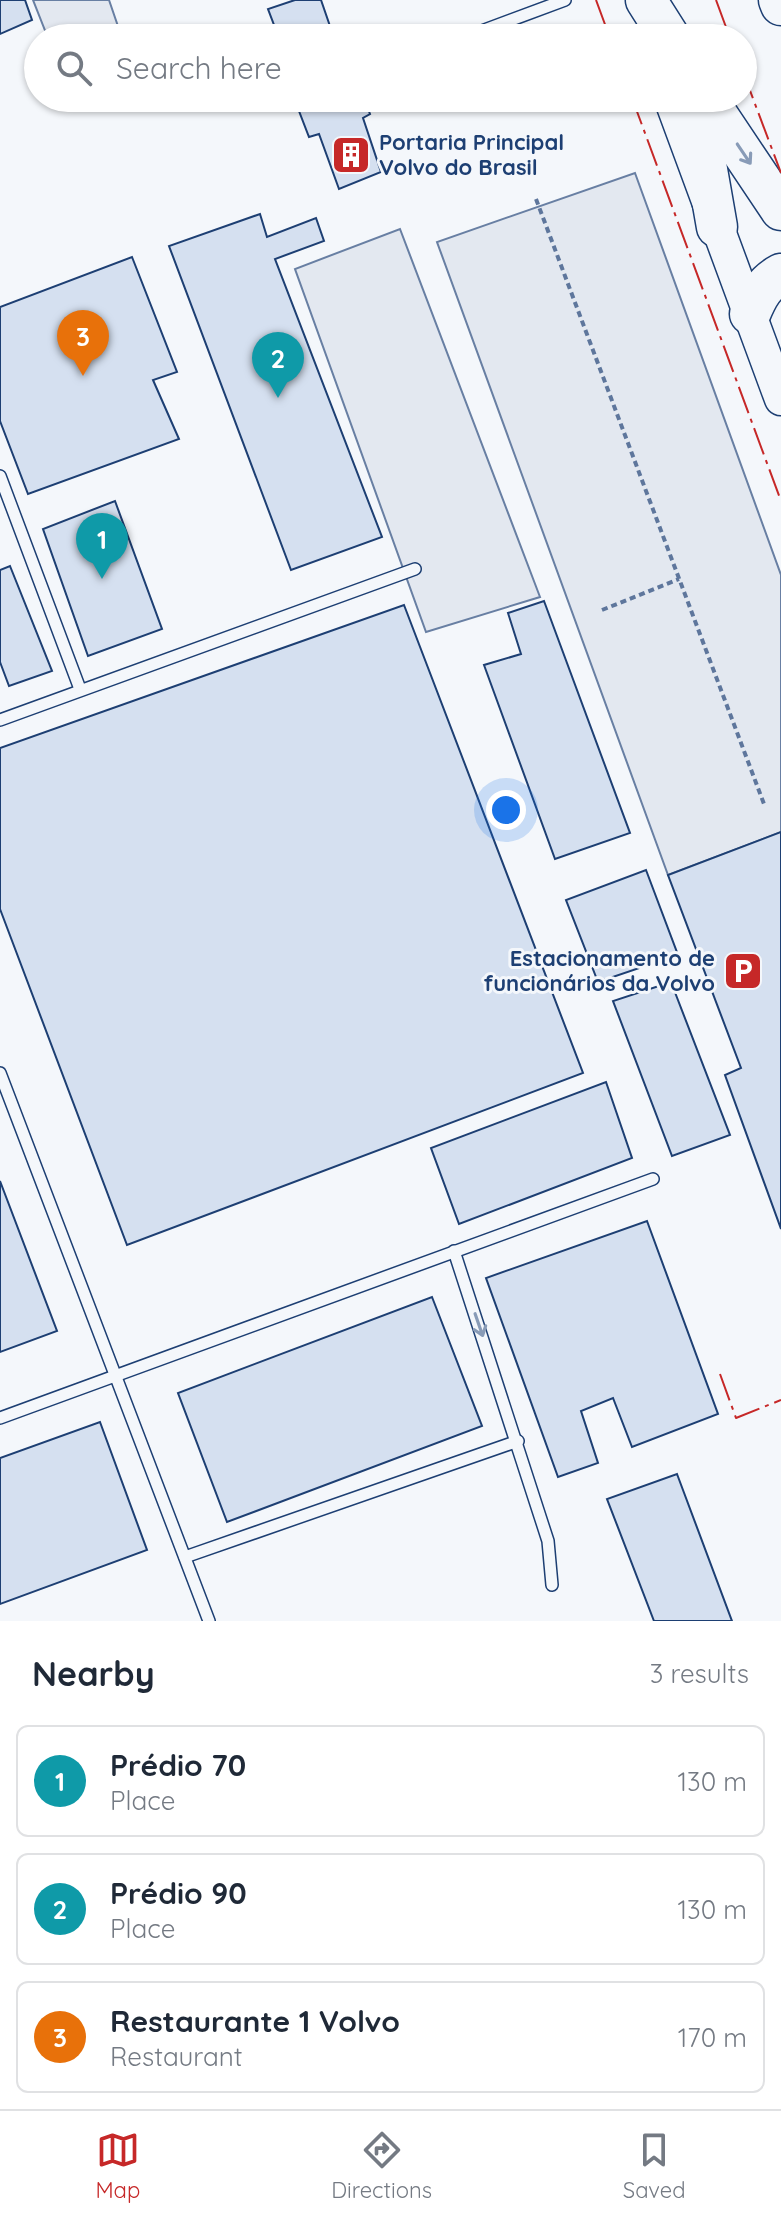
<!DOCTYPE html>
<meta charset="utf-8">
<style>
body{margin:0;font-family:Quicksand,sans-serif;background:#f2f2f3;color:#1f2937}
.you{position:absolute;left:506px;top:810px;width:28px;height:28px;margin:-20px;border:6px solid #fff;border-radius:50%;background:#1a73e8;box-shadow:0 0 0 12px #1a73e833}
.badge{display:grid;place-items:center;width:52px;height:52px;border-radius:50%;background:#c62828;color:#fff;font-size:26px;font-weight:700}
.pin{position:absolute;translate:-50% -66px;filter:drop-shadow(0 2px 4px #0008)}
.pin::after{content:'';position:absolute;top:42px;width:28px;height:24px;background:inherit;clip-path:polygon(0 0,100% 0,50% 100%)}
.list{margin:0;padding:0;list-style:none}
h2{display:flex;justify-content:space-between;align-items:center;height:104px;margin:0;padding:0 32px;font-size:34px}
h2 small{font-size:26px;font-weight:400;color:#747a83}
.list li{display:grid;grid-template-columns:52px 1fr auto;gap:24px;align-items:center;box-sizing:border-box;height:112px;margin:0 16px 16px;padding:0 16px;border:2px solid #e0e1e3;border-radius:12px}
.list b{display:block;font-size:30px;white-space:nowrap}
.list p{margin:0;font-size:26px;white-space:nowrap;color:#747a83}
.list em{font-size:26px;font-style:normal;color:#747a83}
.icon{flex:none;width:44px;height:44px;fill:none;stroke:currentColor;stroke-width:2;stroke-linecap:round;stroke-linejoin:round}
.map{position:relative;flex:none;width:781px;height:1621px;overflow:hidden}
.search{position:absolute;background:#fff;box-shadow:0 2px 6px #0004;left:24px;right:24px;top:24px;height:88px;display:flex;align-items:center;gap:20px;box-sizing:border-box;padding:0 28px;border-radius:44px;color:#747a83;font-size:30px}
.sheet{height:488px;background:#fff}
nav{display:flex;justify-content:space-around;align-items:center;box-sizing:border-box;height:112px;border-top:2px solid #e0e1e3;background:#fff;font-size:22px;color:#747a83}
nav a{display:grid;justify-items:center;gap:4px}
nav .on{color:#c62828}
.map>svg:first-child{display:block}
</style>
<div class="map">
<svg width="781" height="1621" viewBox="0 0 781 1621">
<rect width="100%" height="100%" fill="#f4f7fb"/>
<!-- parking -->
<g fill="#e3e8f0" stroke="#687fa3" stroke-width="2">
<path d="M 33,0 L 109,0 L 122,38 L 48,38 Z"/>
<path d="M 635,173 L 781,575 L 781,832 L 668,875 L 437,242 Z"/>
<path d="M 400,229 L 540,597 L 426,632 L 295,269 Z"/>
</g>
<!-- building -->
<g fill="#d5e0f0" stroke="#1d3f73" stroke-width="2">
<path d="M 0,0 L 25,0 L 32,20 L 0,34 Z"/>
<path d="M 295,0 L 321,0 L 331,29 L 338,27 L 342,38 L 279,38 L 268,9 Z"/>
<path d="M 294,98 L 364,98 L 370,114 L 363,118 L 381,172 L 339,189 L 319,134 L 309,137 Z"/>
<path d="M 260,214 L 267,237 L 316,218 L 324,241 L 275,259 L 382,537 L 291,570 L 169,246 Z"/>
<path d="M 132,257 L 177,372 L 153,380 L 179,439 L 28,494 L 0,421 L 0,307 Z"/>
<path d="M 115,501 L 162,629 L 88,656 L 43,529 Z"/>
<path d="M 10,566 L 52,671 L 9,686 L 0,662 L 0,570 Z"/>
<path d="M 544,601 L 630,833 L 555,859 L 484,665 L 521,654 L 508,613 Z"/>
<path d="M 404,605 L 583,1073 L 127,1245 L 0,909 L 0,748 Z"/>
<path d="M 781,832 L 781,1229 L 725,1075 L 741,1068 L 668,875 Z"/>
<path d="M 646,870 L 678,955 L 598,982 L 566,900 Z"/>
<path d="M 671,982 L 730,1135 L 672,1156 L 613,1001 Z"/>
<path d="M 606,1082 L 632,1158 L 459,1224 L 431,1148 Z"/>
<path d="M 0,1181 L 57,1331 L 0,1352 Z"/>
<path d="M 647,1221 L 718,1414 L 632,1447 L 613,1398 L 581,1411 L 598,1463 L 558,1477 L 486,1278 Z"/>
<path d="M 432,1297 L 482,1426 L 227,1522 L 178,1393 Z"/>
<path d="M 100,1422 L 147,1550 L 0,1604 L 0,1458 Z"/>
<path d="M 677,1474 L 732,1621 L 654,1621 L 607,1499 Z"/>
</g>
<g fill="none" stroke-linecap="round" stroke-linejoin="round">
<!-- lane casing -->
<g stroke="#1d3f73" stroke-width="14">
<g id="lane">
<path d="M 463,38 L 565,0"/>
<path d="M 0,476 L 80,689"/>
<path d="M 0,720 L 415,569"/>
<path d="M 0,1073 L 209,1621"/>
<path d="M 454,1251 L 548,1541 L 552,1585"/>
<path d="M 0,1418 L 653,1179"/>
<path d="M 185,1557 L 518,1441"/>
</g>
</g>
<!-- secondary casing -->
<g stroke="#1d3f73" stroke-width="35">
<path id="secondary" d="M 670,98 L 781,399"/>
</g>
<!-- highway casing -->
<g stroke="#1d3f73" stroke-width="43">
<g id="highway">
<path d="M 646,0 L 670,38"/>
<path d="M 779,0 L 781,5"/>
<path d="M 706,98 L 781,210"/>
<path d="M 706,98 L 702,141 L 717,227"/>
<path d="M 750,314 C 757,297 764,283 781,274"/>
</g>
</g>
<!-- path -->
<g stroke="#5e769c" stroke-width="4" stroke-dasharray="6 4" stroke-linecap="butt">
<path d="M 536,199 L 764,804"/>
<path d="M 602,610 L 679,579"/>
</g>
<!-- lane -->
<use href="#lane" stroke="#f4f7fb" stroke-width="11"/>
<!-- secondary -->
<use href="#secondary" stroke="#f4f7fb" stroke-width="32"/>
<!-- highway -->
<use href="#highway" stroke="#f4f7fb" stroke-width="40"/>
<!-- power -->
<g stroke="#c62828" stroke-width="2" stroke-dasharray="28 6 4 6" stroke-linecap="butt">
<path d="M 596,0 L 610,38"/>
<path d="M 716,0 L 730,38"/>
<path d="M 743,72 L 781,173"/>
<path d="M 632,98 L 781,501"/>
<path d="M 720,1374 L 736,1418 L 781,1400"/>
</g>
</g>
<!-- one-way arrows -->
<defs><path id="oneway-shaft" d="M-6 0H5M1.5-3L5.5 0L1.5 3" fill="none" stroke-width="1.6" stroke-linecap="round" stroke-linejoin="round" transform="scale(2)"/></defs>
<g stroke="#889bb7">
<use href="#oneway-shaft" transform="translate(744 154) rotate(56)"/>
<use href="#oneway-shaft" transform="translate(479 1325) rotate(71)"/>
</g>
<!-- icons -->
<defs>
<g id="building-square" transform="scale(2)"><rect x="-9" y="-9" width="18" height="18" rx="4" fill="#c62828" stroke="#f4f7fb"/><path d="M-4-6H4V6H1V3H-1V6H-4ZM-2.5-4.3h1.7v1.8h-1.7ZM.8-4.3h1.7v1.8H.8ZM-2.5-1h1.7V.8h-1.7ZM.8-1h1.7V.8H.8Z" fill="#fff"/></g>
<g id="parking-square" transform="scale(2)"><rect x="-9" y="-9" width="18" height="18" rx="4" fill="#c62828" stroke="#f4f7fb"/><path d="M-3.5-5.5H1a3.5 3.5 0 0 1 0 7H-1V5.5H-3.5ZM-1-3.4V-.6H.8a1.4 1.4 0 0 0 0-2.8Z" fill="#fff"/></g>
</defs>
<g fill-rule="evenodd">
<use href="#building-square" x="351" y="155"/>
<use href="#parking-square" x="743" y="971"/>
</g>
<g text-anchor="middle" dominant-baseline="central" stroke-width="6" stroke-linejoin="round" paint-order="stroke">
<!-- poi labels -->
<g font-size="22" font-weight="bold" fill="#1d3f73" stroke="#f4f7fb" text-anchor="start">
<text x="379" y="142">Portaria Principal<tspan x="379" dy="25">Volvo do Brasil</tspan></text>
<text x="715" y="958" text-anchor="end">Estacionamento de<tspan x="715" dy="25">funcionários da Volvo</tspan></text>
</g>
</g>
</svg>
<div class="you"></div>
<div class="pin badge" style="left:102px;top:579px;background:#0f9aa8">1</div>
<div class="pin badge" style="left:278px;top:398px;background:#0f9aa8">2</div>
<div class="pin badge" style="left:83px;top:376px;background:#e8710a">3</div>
<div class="search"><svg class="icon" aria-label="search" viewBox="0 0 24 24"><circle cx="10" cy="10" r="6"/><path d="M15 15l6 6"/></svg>Search here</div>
</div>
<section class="sheet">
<h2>Nearby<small>3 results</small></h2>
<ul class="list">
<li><span class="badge" style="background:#0f9aa8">1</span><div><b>Prédio 70</b><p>Place</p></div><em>130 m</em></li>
<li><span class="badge" style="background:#0f9aa8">2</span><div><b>Prédio 90</b><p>Place</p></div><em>130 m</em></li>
<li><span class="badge" style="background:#e8710a">3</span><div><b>Restaurante 1 Volvo</b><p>Restaurant</p></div><em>170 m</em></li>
</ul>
</section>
<nav>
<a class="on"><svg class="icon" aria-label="map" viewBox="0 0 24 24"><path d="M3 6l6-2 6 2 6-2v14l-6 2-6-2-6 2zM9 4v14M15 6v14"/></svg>Map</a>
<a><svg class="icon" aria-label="directions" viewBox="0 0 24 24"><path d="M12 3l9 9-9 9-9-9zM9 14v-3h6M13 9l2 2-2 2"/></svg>Directions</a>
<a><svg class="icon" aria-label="saved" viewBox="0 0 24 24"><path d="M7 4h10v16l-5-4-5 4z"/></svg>Saved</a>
</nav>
